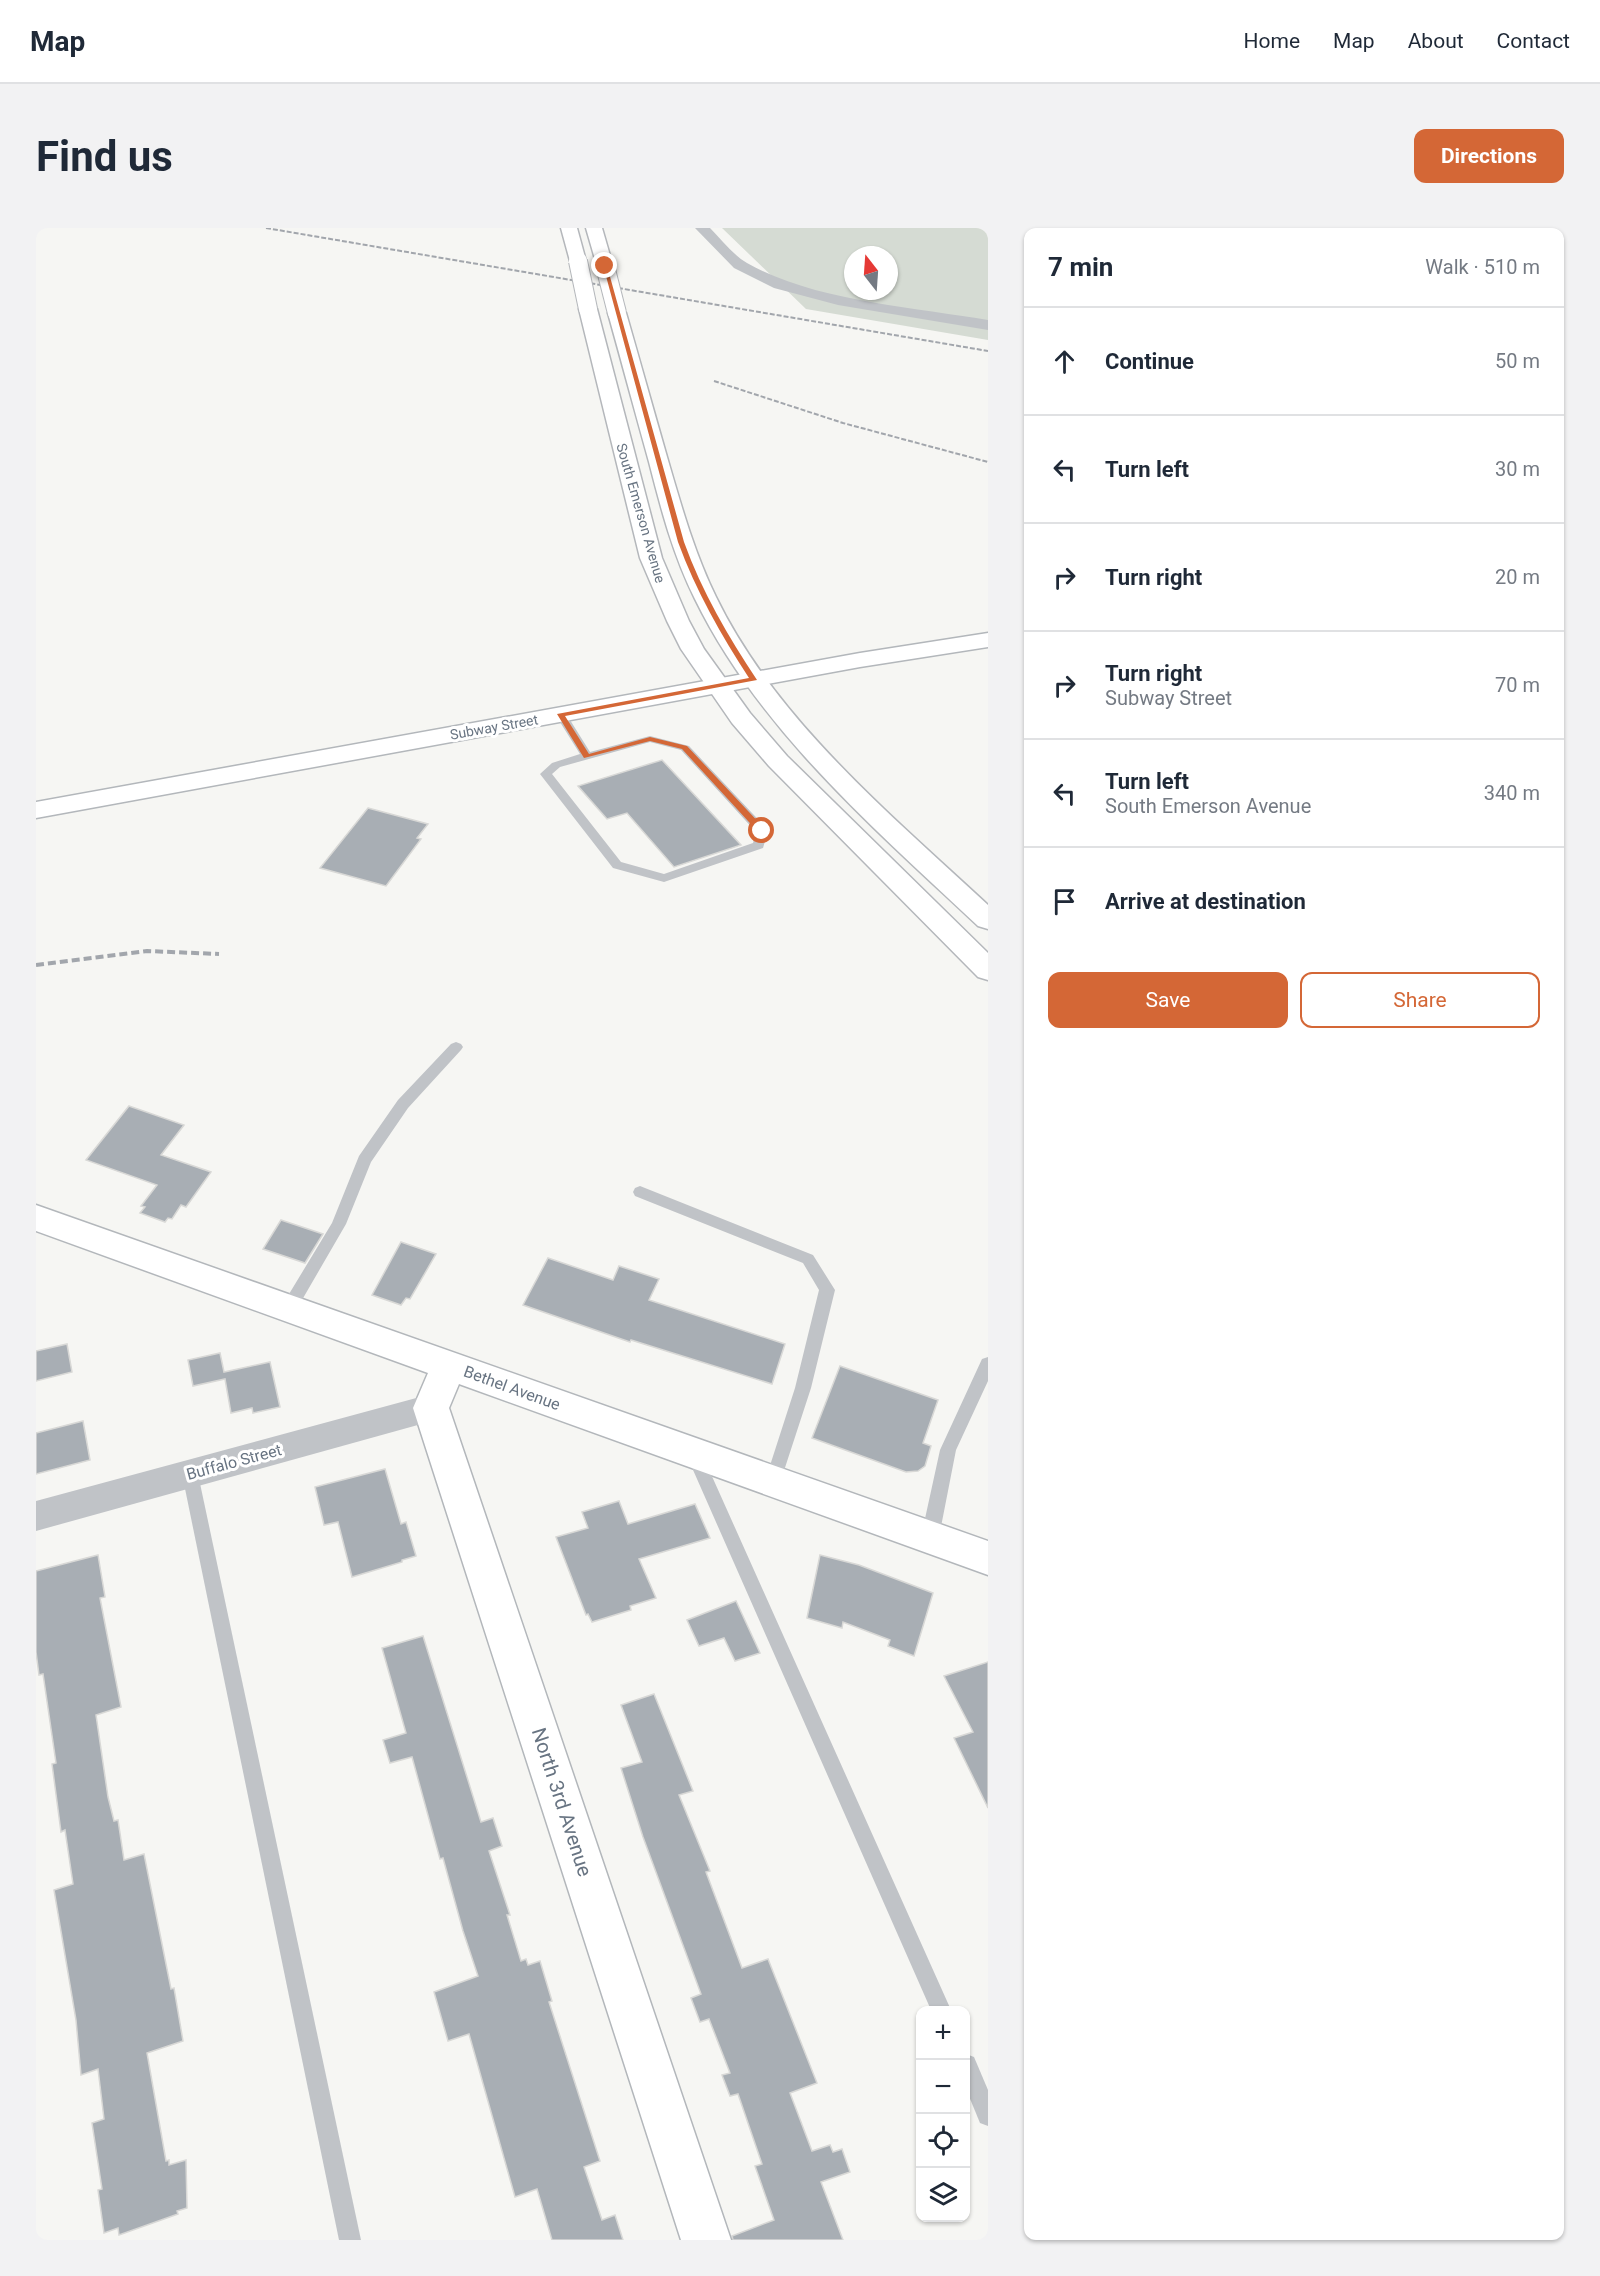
<!DOCTYPE html>
<meta charset="utf-8">
<style>
body{margin:0;font-family:Roboto,sans-serif;background:#f2f2f3;color:#1f2937}
.controls{position:absolute;right:18px;bottom:18px;display:grid;overflow:hidden;border-radius:12px;box-shadow:0 2px 4px #0004}
.controls button{width:54px;height:54px;display:grid;place-items:center;padding:0;border:0;border-bottom:2px solid #e0e1e3;background:#fff;color:#1f2937;font:30px sans-serif}
.compass{position:absolute;left:808px;top:18px;width:54px;height:54px;border-radius:50%;background:#fff;box-shadow:0 2px 4px #0004;rotate:343deg}
.stop{position:absolute;width:18px;height:18px;margin:-14px;border:4px solid #d46736;border-radius:50%;background:#fff}
.stop.end{background:#d46736;border-color:#fff;box-shadow:0 2px 6px #0008}
.list{margin:0;padding:0;list-style:none}
h2{display:flex;justify-content:space-between;align-items:center;height:78px;margin:0;padding:0 24px;font-size:26px}
h2 small{font-size:20px;font-weight:400;color:#747a83}
.list li{display:grid;grid-template-columns:39px 1fr auto;gap:18px;align-items:center;box-sizing:border-box;height:108px;padding:0 24px;border-top:2px solid #e0e1e3}
.list b{display:block;font-size:22px;white-space:nowrap}
.list p{margin:0;font-size:20px;white-space:nowrap;color:#747a83}
.list em{font-size:20px;font-style:normal;color:#747a83}
.actions{display:flex;gap:12px;padding:18px 24px}
.actions a{flex:1;padding:14px 0;border:2px solid #d46736;border-radius:12px;text-align:center;font-size:21px;color:#d46736}
.actions .main{background:#d46736;color:#fff}
.icon{flex:none;width:33px;height:33px;fill:none;stroke:currentColor;stroke-width:2;stroke-linecap:round;stroke-linejoin:round}
.map{position:relative;flex:none;width:952px;height:2012px;overflow:hidden;border-radius:12px}
header{display:flex;align-items:center;gap:36px;box-sizing:border-box;height:84px;padding:0 30px;background:#fff;border-bottom:2px solid #e0e1e3}
header strong{font-size:28px}
nav{display:flex;gap:33px;margin-inline-start:auto;font-size:21px}
.intro{display:flex;align-items:center;justify-content:space-between;box-sizing:border-box;height:144px;padding:0 36px}
h1{margin:0;font-size:42px}
.button{padding:15px 27px;border-radius:12px;background:#d46736;color:#fff;font-size:21px;font-weight:700}
main{display:flex;gap:36px;padding:0 36px}
aside{flex:1;background:#fff;border-radius:12px;box-shadow:0 2px 4px #0004}
.map>svg:first-child{display:block}
</style>
<header>
<strong>Map</strong>
<nav><a>Home</a><a>Map</a><a>About</a><a>Contact</a></nav>
</header>
<div class="intro"><h1>Find us</h1><a class="button">Directions</a></div>
<main>
<div class="map">
<svg width="952" height="2012" viewBox="0 0 952 2012">
<rect width="100%" height="100%" fill="#f6f6f3"/>
<!-- green -->
<path fill="#d5dbd3" fill-rule="evenodd" d="M 686,0 L 952,0 L 952,112 L 770,81 ZM 817,27 L 853,27 L 853,63 L 817,63 Z"/>
<!-- building -->
<g fill="#a8aeb4" stroke="#d8d8d6" stroke-width="1.5">
<path d="M 626,532 L 705,617 L 638,639 L 591,585 L 571,591 L 542,558 Z"/>
<path d="M 332,580 L 392,596 L 381,610 L 385,611 L 350,658 L 284,640 Z"/>
<path d="M 93,878 L 148,897 L 125,927 L 175,944 L 150,979 L 145,977 L 136,991 L 132,990 L 129,994 L 104,985 L 109,979 L 105,978 L 121,957 L 50,932 Z"/>
<path d="M 245,992 L 287,1006 L 269,1035 L 227,1021 Z"/>
<path d="M 365,1014 L 400,1026 L 374,1071 L 370,1070 L 365,1077 L 336,1067 Z"/>
<path d="M 512,1030 L 577,1052 L 583,1038 L 623,1051 L 613,1072 L 749,1116 L 736,1156 L 595,1112 L 594,1114 L 487,1077 Z"/>
<path d="M 31,1116 L 36,1144 L 0,1153 L 0,1123 Z"/>
<path d="M 184,1125 L 188,1144 L 234,1134 L 244,1179 L 217,1185 L 216,1180 L 195,1185 L 189,1151 L 157,1158 L 152,1132 Z"/>
<path d="M 804,1138 L 902,1172 L 887,1215 L 895,1218 L 889,1238 L 882,1243 L 870,1244 L 776,1210 Z"/>
<path d="M 47,1193 L 54,1232 L 0,1246 L 0,1205 Z"/>
<path d="M 349,1241 L 365,1296 L 370,1294 L 380,1328 L 366,1332 L 366,1334 L 316,1349 L 302,1294 L 288,1297 L 279,1259 Z"/>
<path d="M 583,1273 L 592,1296 L 659,1276 L 674,1310 L 603,1331 L 620,1370 L 594,1378 L 595,1382 L 556,1394 L 552,1386 L 550,1387 L 520,1309 L 552,1300 L 546,1284 Z"/>
<path d="M 62,1327 L 69,1369 L 64,1370 L 85,1479 L 60,1487 L 72,1569 L 78,1593 L 82,1592 L 88,1632 L 108,1626 L 135,1761 L 138,1760 L 147,1813 L 111,1825 L 130,1933 L 133,1932 L 133,1937 L 150,1932 L 151,1980 L 141,1983 L 142,1986 L 83,2007 L 82,2000 L 68,2005 L 62,1962 L 66,1961 L 56,1895 L 68,1891 L 62,1841 L 45,1847 L 40,1792 L 18,1662 L 37,1656 L 29,1602 L 25,1604 L 16,1536 L 20,1535 L 7,1446 L 3,1447 L 0,1424 L 0,1343 Z"/>
<path d="M 784,1327 L 823,1337 L 897,1365 L 878,1428 L 852,1418 L 854,1412 L 807,1394 L 806,1400 L 771,1390 Z"/>
<path d="M 700,1373 L 724,1425 L 699,1433 L 688,1410 L 663,1418 L 651,1392 Z"/>
<path d="M 387,1408 L 445,1594 L 457,1590 L 466,1618 L 453,1623 L 474,1687 L 471,1687 L 485,1733 L 490,1731 L 492,1737 L 504,1733 L 516,1773 L 513,1774 L 564,1933 L 548,1939 L 566,1992 L 579,1987 L 587,2012 L 516,2012 L 501,1961 L 479,1969 L 433,1806 L 412,1813 L 398,1764 L 442,1748 L 427,1703 L 407,1630 L 404,1631 L 376,1529 L 354,1535 L 347,1512 L 370,1505 L 346,1420 Z"/>
<path d="M 952,1434 L 952,1580 L 918,1510 L 937,1504 L 908,1448 Z"/>
<path d="M 618,1466 L 657,1563 L 643,1567 L 674,1643 L 670,1644 L 706,1740 L 732,1731 L 781,1855 L 754,1865 L 776,1923 L 794,1917 L 797,1924 L 806,1921 L 814,1944 L 785,1954 L 807,2012 L 697,2012 L 696,2008 L 738,1992 L 719,1938 L 726,1936 L 702,1866 L 694,1868 L 686,1847 L 694,1845 L 673,1791 L 664,1794 L 655,1770 L 665,1766 L 607,1609 L 585,1540 L 606,1534 L 585,1477 Z"/>
</g>
<g fill="none" stroke-linecap="round" stroke-linejoin="round">
<!-- secondary casing -->
<g stroke="#b3b7bb" stroke-width="3">
<g id="secondary">
<path d="M 952,405 L 952,419 L 824,439 L 0,590 L 0,574 L 824,425 Z"/>
<path d="M 0,977 L 952,1313 L 952,1347 L 423,1156 L 413,1180 L 695,2012 L 645,2012 L 377,1180 L 392,1145 L 0,1003 Z"/>
</g>
</g>
<!-- primary casing -->
<g stroke="#b4b7bb" stroke-width="3">
<g id="primary">
<path d="M 525,0 L 541,0 L 550,33 L 548,37 L 542,38 L 534,33 Z"/>
<path d="M 550,0 L 566,0 L 577,38 L 575,42 L 563,42 L 561,38 Z"/>
<path d="M 552,76 L 558,77 L 561,81 L 626,330 L 653,393 L 668,421 L 714,485 L 751,528 L 952,725 L 952,752 L 942,749 L 733,538 L 696,495 L 645,421 L 631,393 L 604,330 L 543,81 L 546,77 Z"/>
<path d="M 581,80 L 587,81 L 590,85 C 604,133 617,181 631,229 C 645,277 658,324 680,369 C 739,491 855,587 952,677 L 952,701 L 942,698 C 838,600 723,502 659,371 C 637,327 625,281 613,234 C 599,184 586,135 572,85 L 575,81 Z"/>
</g>
</g>
<!-- lane -->
<g fill="#c0c3c7" fill-rule="evenodd">
<path d="M 525,483 L 529,484 L 554,524 L 614,508 L 653,518 L 730,600 L 732,603 L 727,620 L 628,654 L 577,640 L 504,546 L 516,535 L 544,526 L 519,486 ZM 614,514 L 645,522 L 720,604 L 717,615 L 628,646 L 585,634 L 516,546 L 524,539 Z"/>
<path d="M 420,814 L 425,816 L 427,819 L 425,822 L 372,880 L 335,934 L 310,996 L 259,1084 L 253,1086 L 247,1084 L 245,1080 L 247,1076 L 296,995 L 323,928 L 362,872 L 415,816 Z"/>
<path d="M 604,958 L 777,1027 L 799,1062 L 775,1160 L 743,1258 L 737,1260 L 731,1258 L 729,1253 L 759,1160 L 783,1062 L 767,1035 L 599,968 L 597,964 L 599,960 Z"/>
<path d="M 952,1129 L 952,1153 L 920,1222 L 903,1309 L 900,1314 L 894,1317 L 888,1314 L 885,1309 L 904,1222 L 946,1131 Z"/>
<path d="M 658,1219 L 664,1221 L 666,1226 L 915,1782 L 895,1782 L 650,1226 L 652,1221 Z"/>
<path d="M 154,1239 L 160,1241 L 162,1246 L 325,2012 L 303,2012 L 146,1246 L 148,1241 Z"/>
<path d="M 930,1826 L 938,1829 L 952,1862 L 952,1898 L 944,1895 L 930,1861 Z"/>
</g>
<!-- street -->
<g fill="#c0c3c7" fill-rule="evenodd">
<path d="M 659,0 L 674,0 C 685,11 697,27 711,35 C 778,73 876,79 952,92 L 952,102 L 802,77 L 738,60 L 698,40 Z"/>
<path d="M 395,1166 L 407,1170 L 411,1180 L 407,1190 L 0,1303 L 0,1273 Z"/>
</g>
<!-- secondary -->
<use href="#secondary" fill="#fff" fill-rule="evenodd"/>
<!-- primary -->
<use href="#primary" fill="#fff" fill-rule="evenodd"/>
<!-- rail-far1 -->
<g stroke="#a2a6ac" stroke-width="2" stroke-dasharray="5 2" stroke-linecap="butt">
<path d="M 230,0 L 952,123"/>
<path d="M 678,153 L 807,195 L 952,234"/>
</g>
<!-- rail -->
<path stroke="#a2a6ac" stroke-width="4" stroke-dasharray="8 4" stroke-linecap="butt" d="M 0,737 L 111,723 L 183,726"/>
<!-- primary-bridge casing -->
<g stroke="#b4b7bb" stroke-width="20" stroke-linecap="butt">
<g id="primary-bridge">
<path d="M 542,33 L 552,81"/>
<path d="M 569,38 L 581,85"/>
</g>
</g>
<!-- primary-bridge -->
<use href="#primary-bridge" stroke="#fff" stroke-width="18"/>
</g>
<!-- route -->
<path fill="#d46736" d="M 567,37 L 571,38 L 648,314 C 666,364 692,408 721,452 L 529,488 L 553,526 L 614,509 L 651,518 L 729,601 L 729,605 L 723,605 L 646,521 L 614,513 L 548,530 L 521,486 L 713,450 C 685,407 660,363 642,314 Z"/>
<g text-anchor="middle" dominant-baseline="central" stroke-width="6" stroke-linejoin="round" paint-order="stroke">
<!-- far-street labels -->
<g font-size="14" fill="#687482" stroke="#fff">
<text transform="translate(605 285) rotate(74)">South Emerson Avenue</text>
<text transform="translate(458 499) rotate(-10)">Subway Street</text>
</g>
<!-- street labels -->
<g font-size="16" fill="#687482" stroke="#fff">
<text transform="translate(476 1160) rotate(20)">Bethel Avenue</text>
<text transform="translate(198 1234) rotate(-15)">Buffalo Street</text>
</g>
<!-- near-street labels -->
<g font-size="20" fill="#687482" stroke="#fff">
<text transform="translate(526 1574) rotate(72)">North 3rd Avenue</text>
</g>
</g>
</svg>
<div class="controls">
<button>+</button>
<button>−</button>
<button><svg class="icon" aria-label="locate" viewBox="0 0 24 24"><circle cx="12" cy="12" r="6"/><path d="M12 2v4M12 18v4M2 12h4M18 12h4"/></svg></button>
<button><svg class="icon" aria-label="layers" viewBox="0 0 24 24"><path d="M12 4l9 5-9 5-9-5zM3 14l9 5 9-5"/></svg></button>
</div>
<svg class="compass" viewBox="-18 -18 36 36"><path d="M0-13l5 13h-10z" fill="#e53935"/><path d="M0 13l5-13h-10z" fill="#747a83"/></svg>
<div class="stop" style="left:726px;top:603px"></div>
<div class="stop end" style="left:569px;top:38px"></div>
</div>
<aside>
<h2>7 min<small>Walk · 510 m</small></h2>
<ul class="list">
<li><svg class="icon" aria-label="ahead" viewBox="0 0 24 24"><path d="M12 20V5M6 11l6-6 6 6"/></svg><div><b>Continue</b></div><em>50 m</em></li>
<li><svg class="icon" aria-label="left" viewBox="0 0 24 24"><path d="M17 20v-9H6M10 6l-5 5 5 5"/></svg><div><b>Turn left</b></div><em>30 m</em></li>
<li><svg class="icon" aria-label="right" viewBox="0 0 24 24"><path d="M7 20v-9h11M14 6l5 5-5 5"/></svg><div><b>Turn right</b></div><em>20 m</em></li>
<li><svg class="icon" aria-label="right" viewBox="0 0 24 24"><path d="M7 20v-9h11M14 6l5 5-5 5"/></svg><div><b>Turn right</b><p>Subway Street</p></div><em>70 m</em></li>
<li><svg class="icon" aria-label="left" viewBox="0 0 24 24"><path d="M17 20v-9H6M10 6l-5 5 5 5"/></svg><div><b>Turn left</b><p>South Emerson Avenue</p></div><em>340 m</em></li>
<li><svg class="icon" aria-label="arrive" viewBox="0 0 24 24"><path d="M6 21V4h12l-3 4 3 4H6"/></svg><div><b>Arrive at destination</b></div></li>
</ul>
<div class="actions"><a class="main">Save</a><a>Share</a></div>
</aside>
</main>
